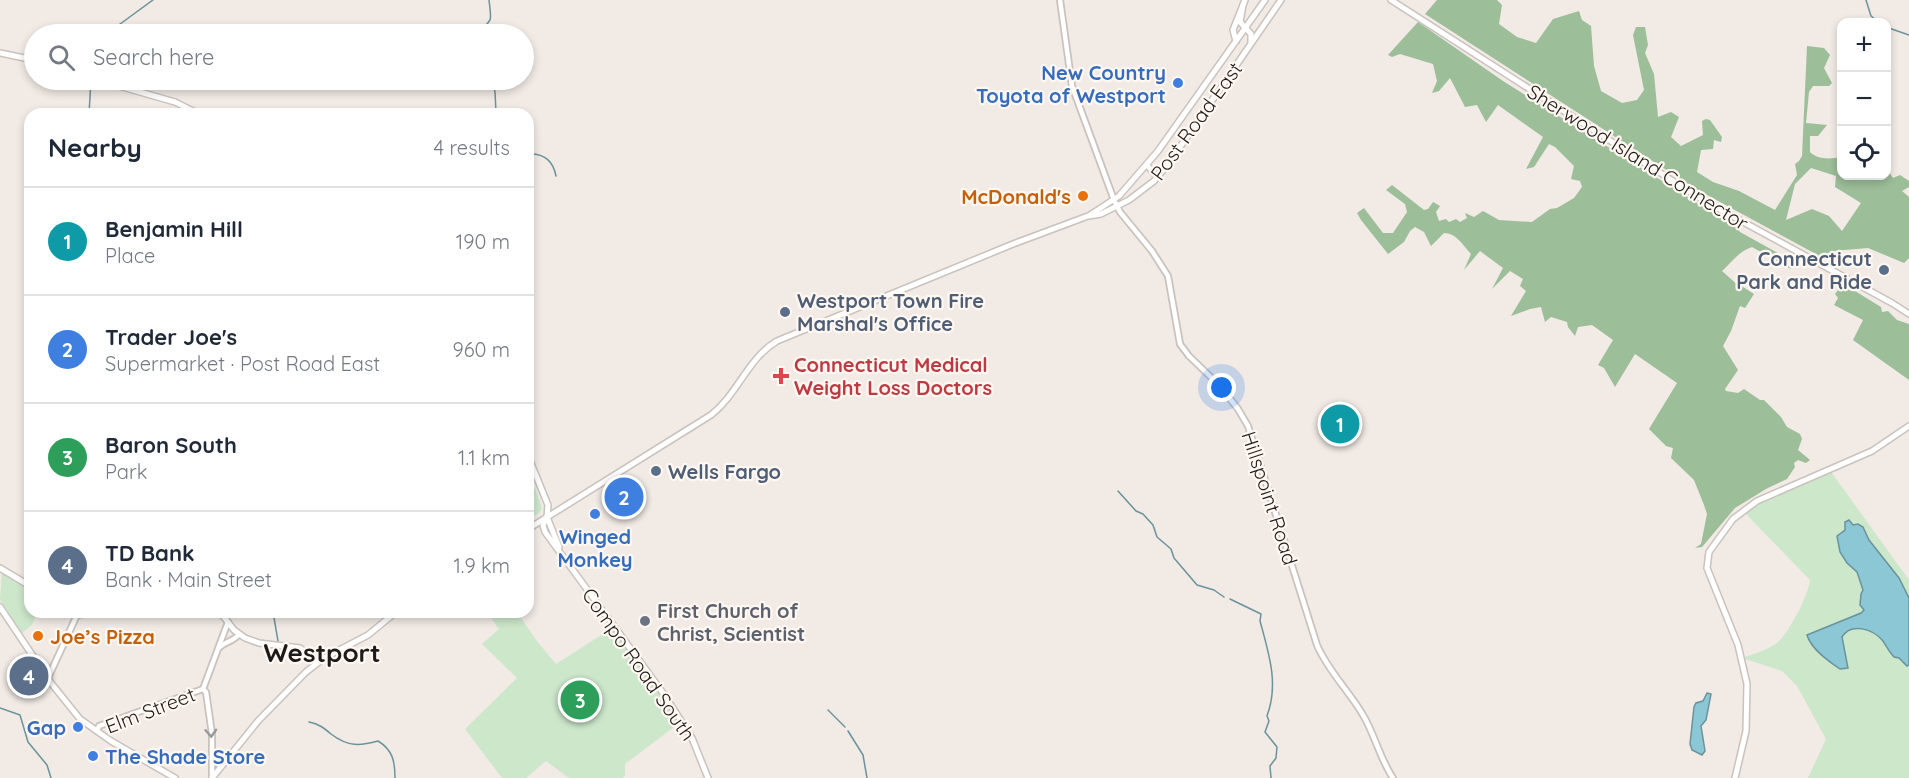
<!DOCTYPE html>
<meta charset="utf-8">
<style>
body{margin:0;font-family:Quicksand,sans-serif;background:#f2f2f3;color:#1f2937}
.controls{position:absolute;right:18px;top:18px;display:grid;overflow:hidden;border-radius:12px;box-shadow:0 3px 9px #0003}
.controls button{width:54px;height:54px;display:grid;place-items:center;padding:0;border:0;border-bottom:2px solid #e0e1e3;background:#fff;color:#1f2937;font:30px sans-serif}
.you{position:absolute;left:1222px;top:388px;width:21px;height:21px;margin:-15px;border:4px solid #fff;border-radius:50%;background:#1a73e8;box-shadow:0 0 0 9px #1a73e833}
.badge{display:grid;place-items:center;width:39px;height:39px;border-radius:50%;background:#4673e5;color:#fff;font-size:20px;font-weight:700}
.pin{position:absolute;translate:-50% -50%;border:3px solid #fff;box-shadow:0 2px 6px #0006}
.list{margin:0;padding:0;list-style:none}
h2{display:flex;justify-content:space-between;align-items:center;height:78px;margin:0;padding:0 24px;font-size:26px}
h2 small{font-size:20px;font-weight:400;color:#747a83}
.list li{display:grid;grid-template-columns:39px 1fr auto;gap:18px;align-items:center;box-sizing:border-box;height:108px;padding:0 24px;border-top:2px solid #e0e1e3}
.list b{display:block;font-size:22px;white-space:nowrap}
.list p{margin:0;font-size:20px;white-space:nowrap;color:#747a83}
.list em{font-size:20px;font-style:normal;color:#747a83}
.icon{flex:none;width:33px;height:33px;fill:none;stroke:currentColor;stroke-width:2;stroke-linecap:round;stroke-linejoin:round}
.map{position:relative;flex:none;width:1909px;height:778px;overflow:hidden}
.search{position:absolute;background:#fff;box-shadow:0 3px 9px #0003;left:24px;top:24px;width:510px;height:66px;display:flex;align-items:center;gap:15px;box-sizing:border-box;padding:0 21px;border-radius:33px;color:#747a83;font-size:22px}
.panel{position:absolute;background:#fff;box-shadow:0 3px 9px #0003;left:24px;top:108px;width:510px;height:510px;border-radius:18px}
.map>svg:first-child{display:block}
</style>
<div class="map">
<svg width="1909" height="778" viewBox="0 0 1909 778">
<rect width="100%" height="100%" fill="#f1eae5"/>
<!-- green -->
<g fill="#cde7cb">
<path d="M 528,469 L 542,508 L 539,513 L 528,520 Z"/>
<path d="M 1829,469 L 1909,580 L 1909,778 L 1808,778 L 1826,739 L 1797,686 L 1782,671 L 1742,658 C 1754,654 1767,650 1777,643 C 1789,633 1808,596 1810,580 L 1743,511 L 1750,505 Z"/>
<path d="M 2,572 L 30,589 L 30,612 L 37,612 L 32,625 L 22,633 L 0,600 Z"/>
<path d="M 487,612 L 517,612 L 536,640 L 556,664 L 611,629 L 682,721 L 625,764 L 625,776 L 622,778 L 569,778 L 546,761 L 526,778 L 502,778 L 465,729 L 517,678 L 482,644 L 499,629 Z"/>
</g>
<!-- forest -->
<g fill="#9cbe99" fill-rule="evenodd">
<path d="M 1437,0 L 1497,0 L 1502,5 L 1499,24 L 1517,37 L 1536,43 L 1553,19 L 1579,11 L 1582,20 L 1591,26 L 1594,66 L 1601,91 L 1622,103 L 1637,100 L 1644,90 L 1633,35 L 1636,27 L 1645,27 L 1648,45 L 1645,53 L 1654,74 L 1658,117 L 1671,112 L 1679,117 L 1671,137 L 1681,146 L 1703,135 L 1702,121 L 1706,119 L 1710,120 L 1722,137 L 1721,142 L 1714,140 L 1713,149 L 1701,150 L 1697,172 L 1713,182 L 1739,191 L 1775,210 L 1797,175 L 1795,164 L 1799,161 L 1802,156 L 1807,46 L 1824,48 L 1830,55 L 1824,68 L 1832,83 L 1829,86 L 1813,86 L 1809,92 L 1806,123 L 1827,125 L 1818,136 L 1810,136 L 1810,152 C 1818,160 1831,159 1841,157 L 1842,176 L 1886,176 L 1887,169 L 1893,178 L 1900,175 L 1909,181 L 1909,187 L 1902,191 L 1909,197 L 1909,258 L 1904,263 L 1868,248 L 1833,251 L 1827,260 L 1696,189 L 1425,14 ZM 1811,168 L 1836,176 L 1835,187 L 1861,203 L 1842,231 L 1829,216 L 1812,209 L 1786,220 L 1795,184 Z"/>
<path d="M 1418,22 L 1503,81 L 1737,228 L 1740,232 L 1783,256 L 1791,269 L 1752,247 C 1739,251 1732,262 1722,271 L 1740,287 L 1743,287 L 1754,294 L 1745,308 L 1740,306 L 1731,331 L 1723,346 L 1738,370 L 1725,389 L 1726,391 L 1738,393 L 1744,389 L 1760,400 L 1764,400 L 1781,417 L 1787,427 L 1800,434 L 1802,439 L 1798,450 L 1810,460 L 1806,463 L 1798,460 L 1794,463 L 1795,467 L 1787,479 L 1766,489 L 1735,508 L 1702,547 L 1695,548 L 1701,544 L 1707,514 L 1704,505 L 1694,480 L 1671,458 L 1673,448 L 1666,446 L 1649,429 L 1677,383 L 1635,354 L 1615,387 L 1604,368 L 1598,365 L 1613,340 L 1592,325 L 1578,327 L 1575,336 L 1568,327 L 1567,322 L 1551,317 L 1545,322 L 1541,307 L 1530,309 L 1511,316 L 1526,291 L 1520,286 L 1523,279 L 1510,271 L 1492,289 L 1503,268 L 1480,251 L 1464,270 L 1471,254 C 1463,245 1456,233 1444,233 L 1431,246 L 1424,232 L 1415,227 L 1410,231 L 1404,242 L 1388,254 L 1361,220 L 1357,213 L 1364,208 L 1383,233 L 1393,233 L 1407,212 L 1405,204 L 1386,190 L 1392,185 L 1424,210 L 1428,209 L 1433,202 L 1440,206 L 1436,212 L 1439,221 L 1446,219 L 1449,222 L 1456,219 L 1460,222 L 1467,218 L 1465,213 L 1474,217 L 1483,211 L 1499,220 L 1532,222 L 1550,209 L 1557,208 L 1574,198 L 1582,187 L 1580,181 L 1571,179 L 1574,166 L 1555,147 L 1549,144 L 1534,167 L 1526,169 L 1543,137 L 1498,105 L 1486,122 L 1477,105 L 1465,107 L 1450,78 L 1439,91 L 1432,93 L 1437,81 L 1433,64 L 1400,54 L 1392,57 L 1388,55 Z"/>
<path d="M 1850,288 L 1881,307 L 1882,312 L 1888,311 L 1897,320 L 1909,324 L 1909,380 L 1853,340 L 1863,320 L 1834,305 L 1838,298 L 1835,294 L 1839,289 L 1844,290 Z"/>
</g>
<!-- water -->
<g fill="#8bc7d4" stroke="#6a939c" stroke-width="1.5">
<path d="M 1849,520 L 1853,525 L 1858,524 L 1863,527 L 1869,540 L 1899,578 L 1909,598 L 1909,665 L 1907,666 L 1899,658 L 1894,657 C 1889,652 1887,647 1883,641 C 1873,629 1851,622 1842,637 L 1848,668 L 1840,669 C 1828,661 1811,649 1807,635 L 1861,613 L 1864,610 L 1860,605 L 1861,594 L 1863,590 L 1857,572 L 1847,563 L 1840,552 L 1837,536 L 1845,530 L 1845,522 Z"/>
<path d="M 1707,693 L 1711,694 L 1706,720 L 1701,726 L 1705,751 L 1702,755 L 1692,750 L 1690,744 L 1694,707 L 1696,703 L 1703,701 Z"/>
</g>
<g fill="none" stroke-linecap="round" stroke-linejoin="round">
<!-- stream -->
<g stroke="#6a939c" stroke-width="1.5">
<path d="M 1866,0 L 1871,16 L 1879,22"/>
<path d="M 1886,27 L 1909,35"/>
<path d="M 110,34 L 116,27 L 153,0"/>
<path d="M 477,34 C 492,18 492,25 489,0"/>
<path d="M 492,80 L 495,92 L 496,112"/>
<path d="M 89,114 L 91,80"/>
<path d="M 528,154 C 544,153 553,160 556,176"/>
<path d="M 1118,491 L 1136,511 L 1143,514 L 1153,525 L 1157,537 L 1171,549 L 1174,558 L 1197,585 L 1214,590 L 1224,597"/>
<path d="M 1230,599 L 1261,614 L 1260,621 C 1269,654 1279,684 1267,716 L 1269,721 L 1265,732 L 1277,747 L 1276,758 L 1270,766 L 1271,778"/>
<path d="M 273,612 L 278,641"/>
<path d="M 0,708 L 20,715 L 28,742 L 47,765 L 51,778"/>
<path d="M 828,710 L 845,727"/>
<path d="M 309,722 C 319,724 324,728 331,734 C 348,747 360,746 378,741 C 393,750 395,762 395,778"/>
<path d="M 848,731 L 863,755 L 867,778"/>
</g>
<!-- minor casing -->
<g stroke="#c9c2bd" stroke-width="8">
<g id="minor">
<path d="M 1060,0 L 1072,86 L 1114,200 L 1120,212 L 1152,251 L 1168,276 L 1180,344 L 1189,356 L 1220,386 L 1238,409 L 1248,426 L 1317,645 C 1328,671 1349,691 1363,715 C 1375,735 1380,759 1393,778"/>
<path d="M 220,647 C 226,641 233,642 239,634"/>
<path d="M 48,678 L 77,615"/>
<path d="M 97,731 L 99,726 L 203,689"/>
<path d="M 212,778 L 212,734 L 206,692 L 203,689 L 228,622"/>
</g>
</g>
<!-- major casing -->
<g stroke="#c9c2bd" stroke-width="8">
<g id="major">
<path d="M 1391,0 L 1701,199 L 1892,303 L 1909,314"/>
<path d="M 1243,5 L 1240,22 L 1251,34 L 1251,43"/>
<path d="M 1236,41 L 1233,30 L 1245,0"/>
<path d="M 0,53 L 34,60"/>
<path d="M 98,80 L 175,102 L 199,114"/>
<path d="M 1147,165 L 1157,177"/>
<path d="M 1090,215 L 1119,196 L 1158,151 L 1265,0"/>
<path d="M 528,456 L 548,505 L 547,517 L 543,525 L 545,532 L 663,693 L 692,738 L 708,778"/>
<path d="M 547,517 L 559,547"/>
<path d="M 528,529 L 711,415 C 738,394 747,359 777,341 L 1013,244 L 1088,216 L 1101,214 L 1129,200 L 1154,181 L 1169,163 L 1281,0"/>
<path d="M 0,568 L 30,586"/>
<path d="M 0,607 L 51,683 L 80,719 L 111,741 L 175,778"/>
<path d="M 72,612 L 77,615 L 97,612"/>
<path d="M 220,612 L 234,630 L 245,638 L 259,643 L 300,648 L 317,662"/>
<path d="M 212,778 L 258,721 L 306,672 L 324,658 L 368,635 L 396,612"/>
<path d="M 1735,778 L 1746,731 L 1747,684 L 1738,645 L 1707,568 L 1709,552 L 1733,519 L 1757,501 L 1872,451 L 1909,426"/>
</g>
</g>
<!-- minor -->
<use href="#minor" stroke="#fff" stroke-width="4.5"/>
<!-- major -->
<use href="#major" stroke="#fff" stroke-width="5"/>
</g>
<!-- one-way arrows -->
<defs><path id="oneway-chevron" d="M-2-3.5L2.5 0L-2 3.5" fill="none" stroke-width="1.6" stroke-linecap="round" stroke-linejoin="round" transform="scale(1.5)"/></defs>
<use stroke="#999898" href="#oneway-chevron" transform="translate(211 733) rotate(87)"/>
<!-- markers -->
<g fill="#3f7fe0" stroke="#fff7f2" stroke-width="2">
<circle cx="1178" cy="83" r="6"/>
<circle cx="595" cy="514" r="6"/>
<circle cx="78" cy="727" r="6"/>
<circle cx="93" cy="756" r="6"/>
</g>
<g fill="#e8710a" stroke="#fff7f2" stroke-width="2">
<circle cx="1083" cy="196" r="6"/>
<circle cx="38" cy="636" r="6"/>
</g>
<g fill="#5c6f8a" stroke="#fff7f2" stroke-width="2">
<circle cx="1884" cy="270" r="6"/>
<circle cx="785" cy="312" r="6"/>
<circle cx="656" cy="471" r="6"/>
</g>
<path fill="#e0444e" stroke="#fff7f2" stroke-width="2" d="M778 367h6v6h6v6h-6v6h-6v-6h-6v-6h6z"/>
<circle fill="#6b7280" stroke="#fff7f2" stroke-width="2" cx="645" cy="621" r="6"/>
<g text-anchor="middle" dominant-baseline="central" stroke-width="4.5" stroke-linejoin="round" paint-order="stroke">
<!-- shop labels -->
<g font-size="20" font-weight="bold" fill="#366cbe" stroke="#fff7f2" text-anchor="end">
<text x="1166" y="72">New Country<tspan x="1166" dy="23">Toyota of Westport</tspan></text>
<text x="595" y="536" text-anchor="middle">Winged<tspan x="595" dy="23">Monkey</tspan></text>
<text x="66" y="727">Gap</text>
<text x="105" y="756" text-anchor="start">The Shade Store</text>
</g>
<!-- street labels -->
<g font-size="20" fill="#1d1b19" stroke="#fff7f2">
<text transform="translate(1196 121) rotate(-54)">Post Road East</text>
<text transform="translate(1638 157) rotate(32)">Sherwood Island Connector</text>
<text transform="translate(1270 498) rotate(72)">Hillspoint Road</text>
<text transform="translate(639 664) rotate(55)">Compo Road South</text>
<text transform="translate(150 710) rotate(-21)">Elm Street</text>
</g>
<!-- food labels -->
<g font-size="20" font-weight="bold" fill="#c56008" stroke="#fff7f2" text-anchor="end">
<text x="1071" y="196">McDonald's</text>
<text x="50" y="636" text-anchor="start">Joe’s Pizza</text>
</g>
<!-- service labels -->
<g font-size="20" font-weight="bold" fill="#4e5e75" stroke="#fff7f2" text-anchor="start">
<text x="1872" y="258" text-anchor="end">Connecticut<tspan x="1872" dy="23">Park and Ride</tspan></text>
<text x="797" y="300">Westport Town Fire<tspan x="797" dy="23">Marshal's Office</tspan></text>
<text x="668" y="471">Wells Fargo</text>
</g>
<!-- health labels -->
<g font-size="20" font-weight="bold" fill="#be3a42" stroke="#fff7f2" text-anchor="start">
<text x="794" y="364">Connecticut Medical<tspan x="794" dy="23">Weight Loss Doctors</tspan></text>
</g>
<!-- worship labels -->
<g font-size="20" font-weight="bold" fill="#5b616d" stroke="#fff7f2" text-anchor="start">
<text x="657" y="610">First Church of<tspan x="657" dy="23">Christ, Scientist</tspan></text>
</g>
<!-- district labels -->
<g font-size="26" font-weight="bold" fill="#1d1b19" stroke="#fff7f2">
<text x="322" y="652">Westport</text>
</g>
</g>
</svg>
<div class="controls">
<button>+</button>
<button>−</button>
<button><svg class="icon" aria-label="locate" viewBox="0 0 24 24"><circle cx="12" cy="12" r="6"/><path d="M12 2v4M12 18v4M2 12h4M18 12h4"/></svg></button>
</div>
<div class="you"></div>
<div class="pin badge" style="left:1340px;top:424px;background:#0f9aa8">1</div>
<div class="pin badge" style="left:624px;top:497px;background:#3f7fe0">2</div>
<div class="pin badge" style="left:580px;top:700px;background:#2e9e5b">3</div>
<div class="pin badge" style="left:29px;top:676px;background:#5c6f8a">4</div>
<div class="search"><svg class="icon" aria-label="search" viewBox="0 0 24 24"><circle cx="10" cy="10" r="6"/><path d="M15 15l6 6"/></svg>Search here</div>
<section class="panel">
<h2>Nearby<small>4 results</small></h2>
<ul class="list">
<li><span class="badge" style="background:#0f9aa8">1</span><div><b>Benjamin Hill</b><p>Place</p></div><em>190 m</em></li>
<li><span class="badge" style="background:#3f7fe0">2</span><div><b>Trader Joe's</b><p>Supermarket · Post Road East</p></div><em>960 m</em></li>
<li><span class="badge" style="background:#2e9e5b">3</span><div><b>Baron South</b><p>Park</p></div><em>1.1 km</em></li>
<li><span class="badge" style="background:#5c6f8a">4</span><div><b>TD Bank</b><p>Bank · Main Street</p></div><em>1.9 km</em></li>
</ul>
</section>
</div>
